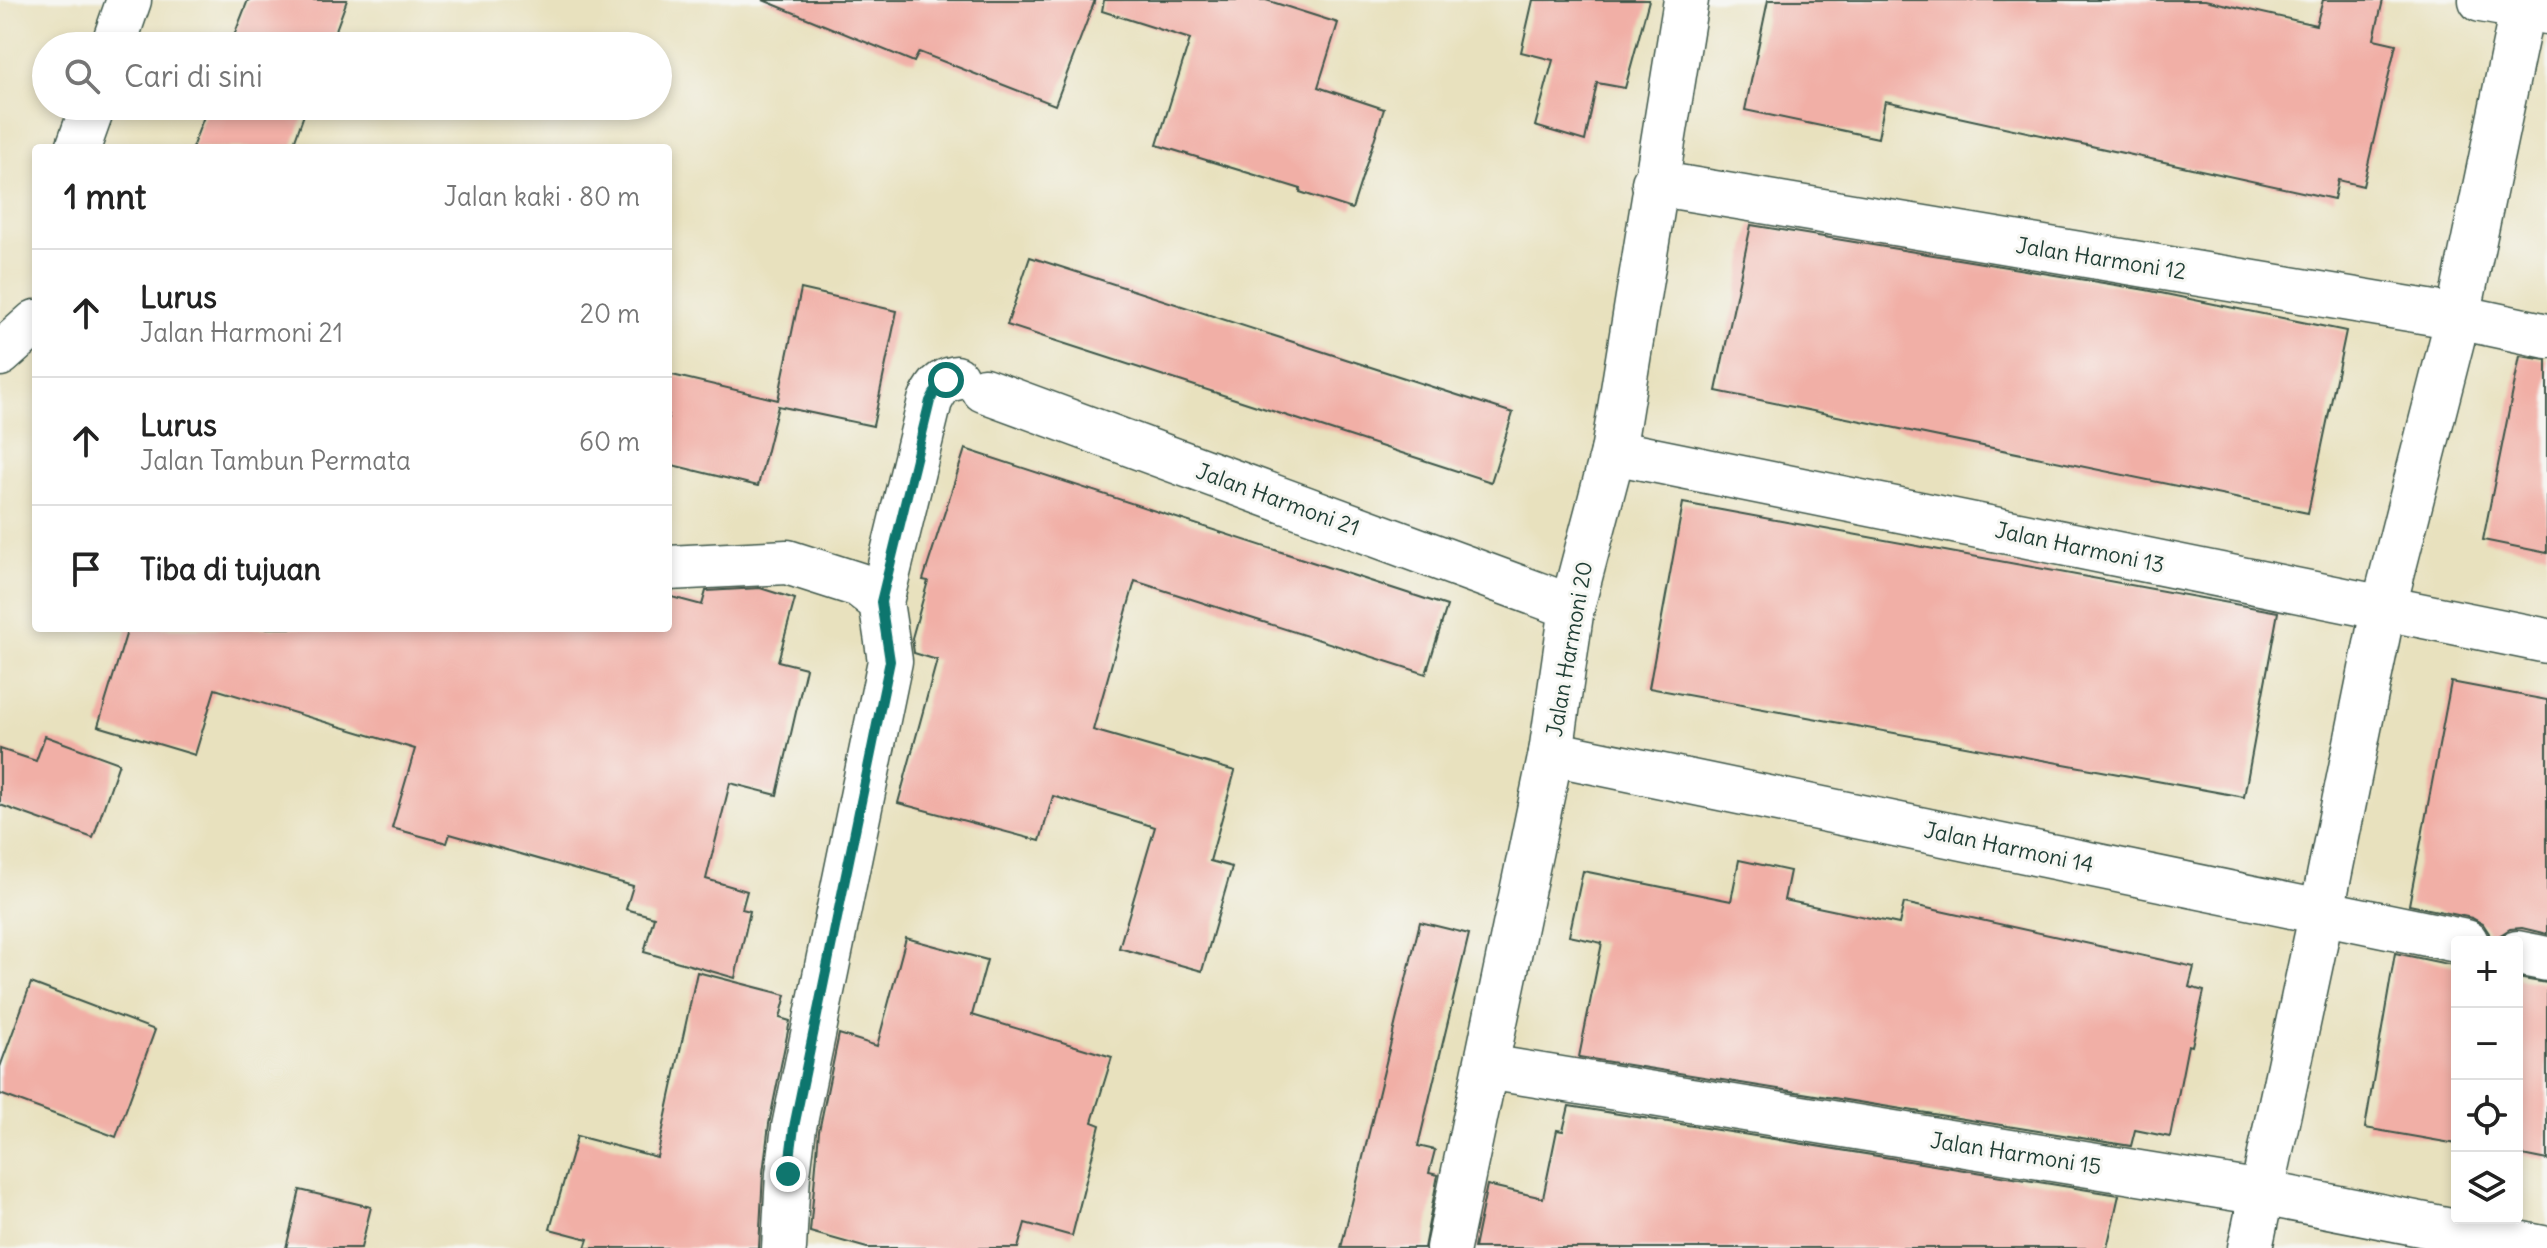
<!DOCTYPE html>
<html lang="id">
<meta charset="utf-8">
<style>
body{margin:0;font-family:Delius,sans-serif;background:#f6f6f6;color:#222}
.controls{position:absolute;right:24px;bottom:24px;display:grid;overflow:hidden;border-radius:8px;box-shadow:0 4px 12px #0003}
.controls button{width:72px;height:72px;display:grid;place-items:center;padding:0;border:0;border-bottom:2px solid #e0e0e0;background:#fff;color:#222;font:40px sans-serif}
.stop{position:absolute;width:24px;height:24px;margin:-18px;border:6px solid #0f766e;border-radius:50%;background:#fff}
.stop.end{background:#0f766e;border-color:#fff;box-shadow:0 2px 8px #0008}
.list{margin:0;padding:0;list-style:none}
h2{display:flex;justify-content:space-between;align-items:center;height:104px;margin:0;padding:0 32px;font-size:34px}
h2 small{font-size:26px;font-weight:400;color:#767676}
.list li{display:grid;grid-template-columns:52px 1fr auto;gap:24px;align-items:center;box-sizing:border-box;height:128px;padding:0 32px;border-top:2px solid #e0e0e0}
.list b{display:block;font-size:30px;white-space:nowrap}
.list p{margin:0;font-size:26px;white-space:nowrap;color:#767676}
.list em{font-size:26px;font-style:normal;color:#767676}
.icon{flex:none;width:44px;height:44px;fill:none;stroke:currentColor;stroke-width:2;stroke-linecap:round;stroke-linejoin:round}
.map{position:relative;flex:none;width:2547px;height:1248px;overflow:hidden}
.search{position:absolute;background:#fff;box-shadow:0 4px 12px #0003;left:32px;top:32px;width:640px;height:88px;display:flex;align-items:center;gap:20px;box-sizing:border-box;padding:0 28px;border-radius:44px;color:#767676;font-size:30px}
.panel{position:absolute;background:#fff;box-shadow:0 4px 12px #0003;left:32px;top:144px;width:640px;height:488px;border-radius:8px}
.map>svg:first-child{display:block}
</style>
<div class="map">
<svg width="2547" height="1248" viewBox="0 0 2547 1248">
<rect width="100%" height="100%" fill="#f6f6f2"/>
<filter id="ink" filterUnits="userSpaceOnUse"><feTurbulence type="fractalNoise" baseFrequency=".0125" numOctaves="2"/><feDisplacementMap in="SourceGraphic" scale="16" xChannelSelector="R" yChannelSelector="G"/><feConvolveMatrix kernelMatrix="1 2 1 2 8 2 1 2 1" color-interpolation-filters="sRGB"/></filter>
<filter id="wash" filterUnits="userSpaceOnUse"><feTurbulence type="fractalNoise" baseFrequency=".006" numOctaves="4" result="noise"/><feDisplacementMap in="SourceGraphic" scale="32" xChannelSelector="R" yChannelSelector="G"/><feGaussianBlur stdDeviation="1.8" result="paint"/><feColorMatrix in="noise" values="0 0 0 0 0 0 0 0 0 0 0 0 0 0 0 0 0 1.4 0 .05"/><feComposite in="paint" operator="in"/></filter>
<g filter="url(#wash)">
<rect width="100%" height="100%" fill="#e8e1be"/>
<g id="blocks">
<!-- building -->
<g fill="#f1afa6">
<path d="M 248,0 L 347,0 L 330,46 L 230,46 Z"/>
<path d="M 763,0 L 1095,0 L 1055,105 L 919,52 L 914,62 Z"/>
<path d="M 1104,0 L 1266,0 L 1338,23 L 1318,87 L 1384,109 L 1352,209 L 1300,192 L 1301,189 L 1157,145 L 1190,39 L 1102,11 Z"/>
<path d="M 1533,0 L 1649,0 L 1625,88 L 1597,83 L 1585,141 L 1535,126 L 1553,60 L 1521,52 Z"/>
<path d="M 1768,0 L 2205,0 L 2316,25 L 2323,0 L 2383,0 L 2374,39 L 2396,44 L 2363,186 L 2338,180 L 2334,199 L 1885,101 L 1878,138 L 1745,110 Z"/>
<path d="M 208,106 L 307,106 L 292,148 L 192,148 Z"/>
<path d="M 1751,225 L 2146,290 L 2346,331 L 2308,513 L 1716,391 Z"/>
<path d="M 1030,257 L 1513,413 L 1491,482 L 1007,325 Z"/>
<path d="M 801,289 L 897,311 L 873,426 L 778,406 L 758,486 L 668,464 L 668,374 L 778,400 Z"/>
<path d="M 2520,356 L 2547,360 L 2547,553 L 2483,540 Z"/>
<path d="M 965,449 L 1447,606 L 1426,674 L 1135,581 L 1093,730 L 1235,771 L 1210,861 L 1232,867 L 1202,971 L 1119,948 L 1155,827 L 1053,796 L 1040,841 L 898,803 L 937,660 L 914,653 L 912,638 L 928,581 L 923,580 Z"/>
<path d="M 1683,503 L 2278,612 L 2244,797 L 1649,688 Z"/>
<path d="M 760,588 L 795,599 L 778,661 L 806,668 L 777,795 L 730,783 L 706,879 L 747,891 L 742,909 L 750,911 L 735,978 L 644,952 L 654,917 L 626,909 L 633,886 L 450,834 L 447,843 L 392,828 L 415,749 L 215,689 L 195,755 L 98,726 L 128,628 L 668,628 L 668,596 L 702,605 L 706,591 Z"/>
<path d="M 2451,682 L 2547,700 L 2547,934 L 2522,928 L 2510,929 L 2499,936 L 2495,942 L 2490,942 L 2489,933 L 2483,924 L 2472,918 L 2409,905 Z"/>
<path d="M 45,736 L 119,763 L 93,838 L 0,805 L 0,749 L 36,761 Z"/>
<path d="M 1739,860 L 1790,871 L 1784,900 L 1899,924 L 1904,903 L 2194,967 L 2189,987 L 2204,991 L 2192,1046 L 2188,1045 L 2170,1137 L 2135,1130 L 2131,1146 L 1579,1057 L 1602,943 L 1569,936 L 1583,871 L 1731,901 Z"/>
<path d="M 1420,922 L 1469,934 L 1418,1146 L 1435,1150 L 1429,1173 L 1438,1175 L 1424,1248 L 1341,1248 Z"/>
<path d="M 906,938 L 987,960 L 972,1015 L 1112,1057 L 1092,1122 L 1100,1125 L 1072,1236 L 1025,1223 L 1018,1248 L 867,1248 L 810,1232 L 819,1131 L 839,1034 L 877,1046 Z"/>
<path d="M 2395,953 L 2457,966 L 2457,1144 L 2365,1128 Z"/>
<path d="M 697,972 L 786,995 L 780,1018 L 790,1021 L 769,1124 L 763,1173 L 759,1248 L 585,1248 L 588,1239 L 550,1229 L 577,1136 L 657,1157 Z"/>
<path d="M 2517,978 L 2547,983 L 2547,1160 L 2517,1154 Z"/>
<path d="M 31,983 L 155,1030 L 116,1137 L 0,1094 L 0,1067 Z"/>
<path d="M 1569,1106 L 2119,1195 L 2107,1248 L 1474,1248 L 1487,1185 L 1543,1198 L 1557,1130 L 1563,1131 Z"/>
<path d="M 300,1190 L 371,1207 L 361,1248 L 286,1248 Z"/>
</g>
</g>
</g>
<g filter="url(#ink)">
<use href="#blocks" fill-opacity="0" stroke="#3d5649" stroke-width="2"/>
<g fill="none" stroke-linecap="round" stroke-linejoin="round">
<!-- minor casing -->
<g stroke="#3d5649" stroke-width="47">
<g id="minor">
<path d="M 2481,0 L 2547,12"/>
<path d="M 1654,183 L 2458,317 L 2547,336"/>
<path d="M 0,354 L 36,322"/>
<path d="M 984,390 L 1572,607"/>
<path d="M 1613,452 L 2547,641"/>
<path d="M 881,602 L 930,401 C 937,388 940,381 956,378"/>
<path d="M 1551,753 L 2466,942"/>
<path d="M 2517,953 L 2547,959"/>
<path d="M 1487,1067 L 2262,1193 L 2543,1248"/>
<path d="M 1448,1248 L 1551,753 L 1572,607 L 1613,452 L 1686,0"/>
<path d="M 2250,1248 L 2322,911 L 2383,610 L 2458,317 L 2524,0"/>
</g>
</g>
<!-- tertiary casing -->
<g stroke="#3d5649" stroke-width="47">
<g id="tertiary">
<path d="M 113,46 L 129,0"/>
<path d="M 78,148 L 93,106"/>
<path d="M 668,568 L 787,562 L 859,585 L 881,602 L 890,661 L 794,1127 L 788,1174 L 784,1248"/>
</g>
</g>
<!-- minor -->
<use href="#minor" stroke="#fff" stroke-width="44"/>
<!-- tertiary -->
<use href="#tertiary" stroke="#fff" stroke-width="44"/>
</g>
</g>
<g fill="none" stroke-linecap="round" stroke-linejoin="round" filter="url(#ink)">
<!-- route -->
<path stroke="#0f766e" stroke-width="10" d="M 788,1174 L 794,1127 L 890,661 L 881,602 L 930,401 L 938,386 L 946,380"/>
</g>
<g text-anchor="middle" dominant-baseline="central" stroke-width="6" stroke-linejoin="round" paint-order="stroke">
<!-- street labels -->
<g font-size="22" fill="#1f3d34" stroke="#f6f6f2">
<text transform="translate(2101 258) rotate(9)">Jalan Harmoni 12</text>
<text transform="translate(1278 499) rotate(20)">Jalan Harmoni 21</text>
<text transform="translate(2080 547) rotate(12)">Jalan Harmoni 13</text>
<text transform="translate(1569 649) rotate(-80)">Jalan Harmoni 20</text>
<text transform="translate(2009 847) rotate(12)">Jalan Harmoni 14</text>
<text transform="translate(2016 1153) rotate(9)">Jalan Harmoni 15</text>
</g>
</g>
</svg>
<div class="controls">
<button>+</button>
<button>−</button>
<button><svg class="icon" aria-label="locate" viewBox="0 0 24 24"><circle cx="12" cy="12" r="6"/><path d="M12 2v4M12 18v4M2 12h4M18 12h4"/></svg></button>
<button><svg class="icon" aria-label="layers" viewBox="0 0 24 24"><path d="M12 4l9 5-9 5-9-5zM3 14l9 5 9-5"/></svg></button>
</div>
<div class="stop" style="left:946px;top:380px"></div>
<div class="stop end" style="left:788px;top:1174px"></div>
<div class="search"><svg class="icon" aria-label="search" viewBox="0 0 24 24"><circle cx="10" cy="10" r="6"/><path d="M15 15l6 6"/></svg>Cari di sini</div>
<section class="panel">
<h2>1 mnt<small>Jalan kaki · 80 m</small></h2>
<ul class="list">
<li><svg class="icon" aria-label="ahead" viewBox="0 0 24 24"><path d="M12 20V5M6 11l6-6 6 6"/></svg><div><b>Lurus</b><p>Jalan Harmoni 21</p></div><em>20 m</em></li>
<li><svg class="icon" aria-label="ahead" viewBox="0 0 24 24"><path d="M12 20V5M6 11l6-6 6 6"/></svg><div><b>Lurus</b><p>Jalan Tambun Permata</p></div><em>60 m</em></li>
<li><svg class="icon" aria-label="arrive" viewBox="0 0 24 24"><path d="M6 21V4h12l-3 4 3 4H6"/></svg><div><b>Tiba di tujuan</b></div></li>
</ul>
</section>
</div>
